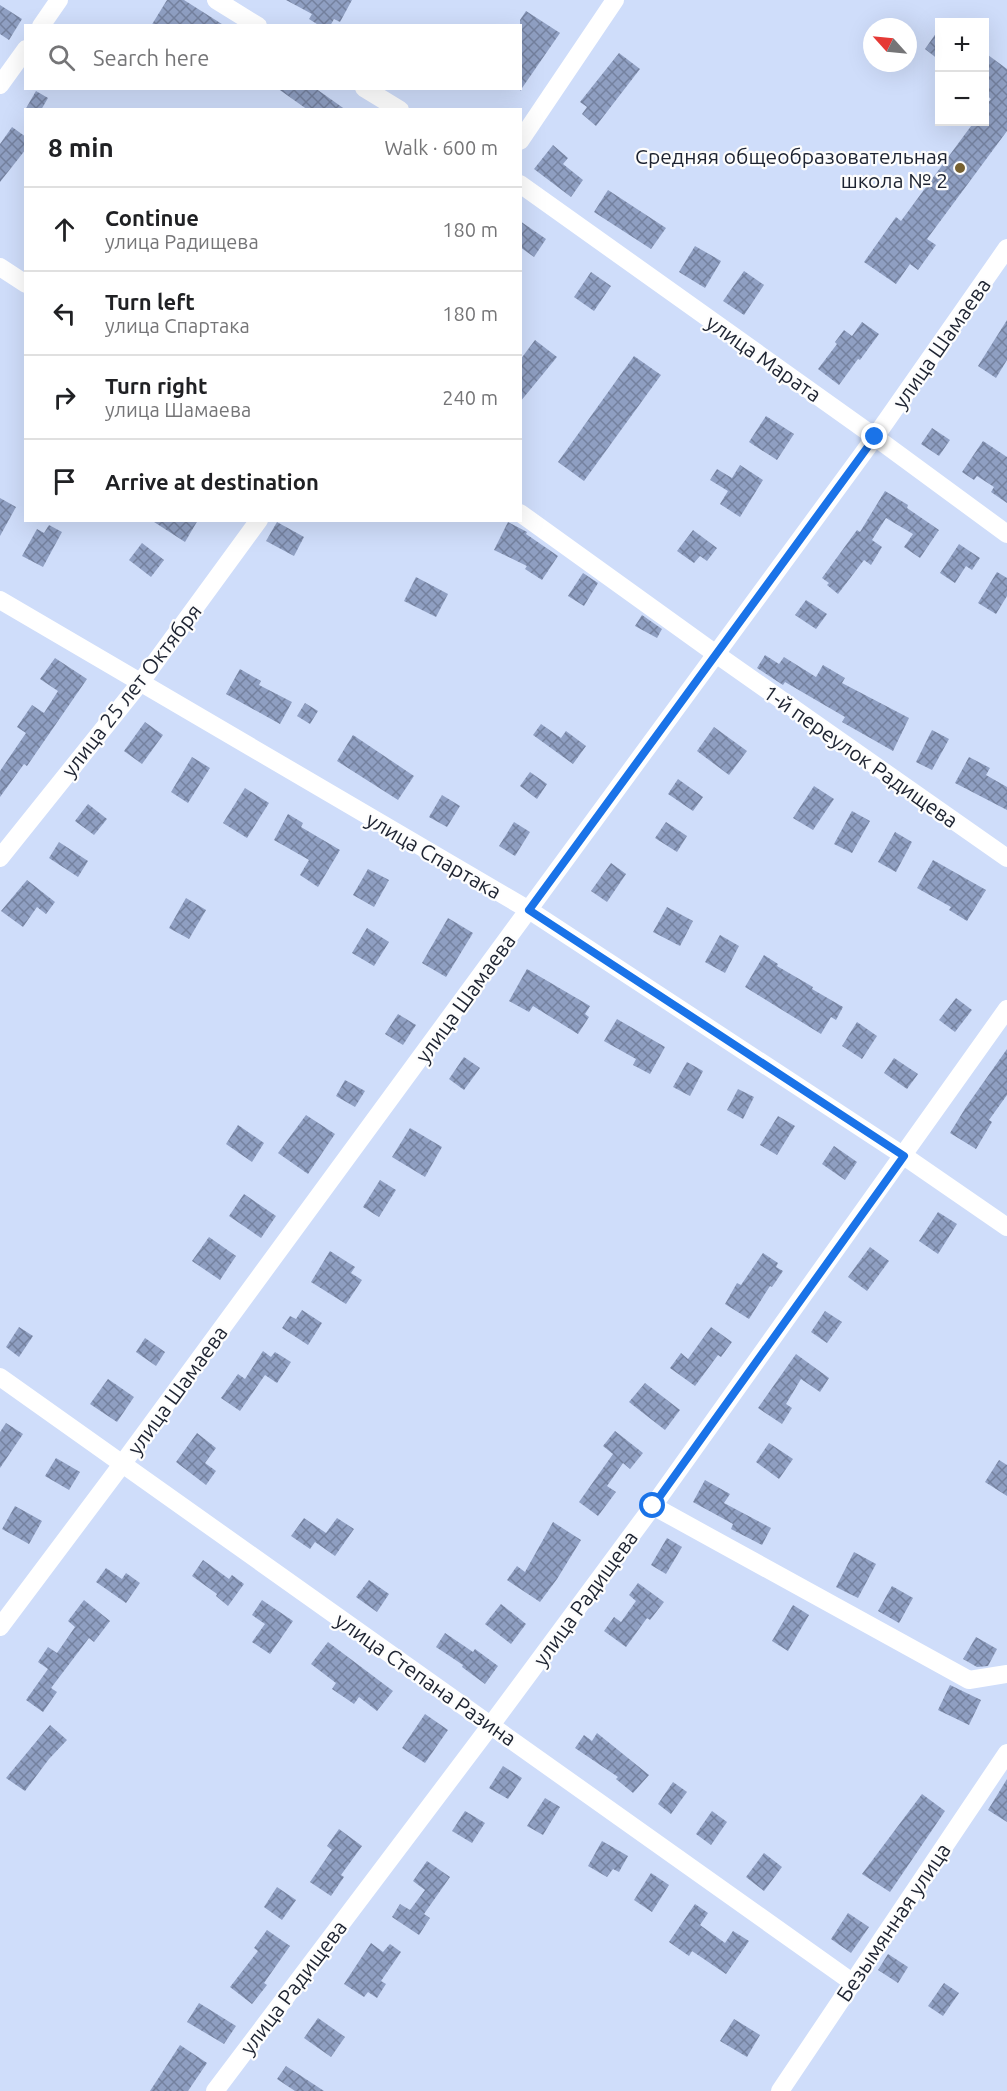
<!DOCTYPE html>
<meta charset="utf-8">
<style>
body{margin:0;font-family:Ubuntu,sans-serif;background:#f6f6f6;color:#202124}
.controls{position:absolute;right:18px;top:18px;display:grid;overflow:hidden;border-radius:0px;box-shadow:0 6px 24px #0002}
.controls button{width:54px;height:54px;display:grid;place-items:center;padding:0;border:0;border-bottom:2px solid #e0e0e0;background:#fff;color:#202124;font:30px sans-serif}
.compass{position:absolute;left:863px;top:18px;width:54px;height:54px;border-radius:50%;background:#fff;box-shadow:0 6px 24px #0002;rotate:297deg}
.stop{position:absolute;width:18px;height:18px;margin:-14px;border:4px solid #1a73e8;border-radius:50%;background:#fff}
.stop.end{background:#1a73e8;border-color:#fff;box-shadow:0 2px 6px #0008}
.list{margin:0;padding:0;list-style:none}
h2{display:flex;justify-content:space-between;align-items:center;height:78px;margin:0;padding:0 24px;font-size:26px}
h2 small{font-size:20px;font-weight:400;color:#757577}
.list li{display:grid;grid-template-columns:39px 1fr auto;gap:18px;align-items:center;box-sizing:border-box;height:84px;padding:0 24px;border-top:2px solid #e0e0e0}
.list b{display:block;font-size:22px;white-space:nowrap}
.list p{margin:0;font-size:20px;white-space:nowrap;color:#757577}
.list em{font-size:20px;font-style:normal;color:#757577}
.icon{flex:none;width:33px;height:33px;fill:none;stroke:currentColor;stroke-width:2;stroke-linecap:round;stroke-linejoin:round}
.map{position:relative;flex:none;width:1007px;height:2091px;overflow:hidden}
.search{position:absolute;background:#fff;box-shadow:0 6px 24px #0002;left:24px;top:24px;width:498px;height:66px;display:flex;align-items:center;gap:15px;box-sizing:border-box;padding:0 21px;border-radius:0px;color:#757577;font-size:22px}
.panel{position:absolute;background:#fff;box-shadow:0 6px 24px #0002;left:24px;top:108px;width:498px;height:414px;border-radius:0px}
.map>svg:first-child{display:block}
</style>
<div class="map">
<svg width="1007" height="2091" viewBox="0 0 1007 2091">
<defs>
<pattern id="building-cross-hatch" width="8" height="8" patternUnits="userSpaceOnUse" patternTransform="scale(1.5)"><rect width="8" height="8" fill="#8f9fc2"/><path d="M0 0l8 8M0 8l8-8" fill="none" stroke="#74819e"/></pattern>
</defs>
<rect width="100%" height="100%" fill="#cfddfa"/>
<!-- building -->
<g fill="url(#building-cross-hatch)">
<path d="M 167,0 L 184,0 L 225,26 L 151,26 Z"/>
<path d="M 286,0 L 352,0 L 340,22 L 334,19 L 330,26 L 320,26 L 309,19 L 312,14 Z"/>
<path d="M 0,5 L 22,19 L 9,40 L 0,34 Z"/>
<path d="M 526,11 L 560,33 L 520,91 L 520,20 Z"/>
<path d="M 939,29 L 939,60 L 925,49 Z"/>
<path d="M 984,52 L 1007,69 L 1007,131 L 927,239 L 936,245 L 918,270 L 910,264 L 896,284 L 864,262 L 896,217 L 901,221 L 974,122 L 984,122 L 984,108 L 991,99 L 984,93 Z"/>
<path d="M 619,53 L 640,69 L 596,126 L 582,114 L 587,107 L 580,102 Z"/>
<path d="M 277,88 L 315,88 L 346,110 L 308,110 Z"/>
<path d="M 36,91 L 48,98 L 41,110 L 25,110 Z"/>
<path d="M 12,127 L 26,137 L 26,149 L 0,182 L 0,144 Z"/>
<path d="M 553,145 L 568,158 L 563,164 L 583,180 L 571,197 L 534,169 Z"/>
<path d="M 608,190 L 666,228 L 651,249 L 594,212 Z"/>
<path d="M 520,221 L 546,239 L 534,257 L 520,247 Z"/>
<path d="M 695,246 L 721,261 L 705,288 L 679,272 Z"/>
<path d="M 744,271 L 764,285 L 744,315 L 723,301 Z"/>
<path d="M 591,272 L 611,286 L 594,311 L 574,297 Z"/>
<path d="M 1007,320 L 1007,360 L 996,378 L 978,366 Z"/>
<path d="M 862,322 L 879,334 L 860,360 L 858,359 L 839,385 L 818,369 L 837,344 L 835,342 L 844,330 L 852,336 Z"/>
<path d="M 535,340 L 557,357 L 520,402 L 520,360 Z"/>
<path d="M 634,356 L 661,375 L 584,481 L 558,462 Z"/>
<path d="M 766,416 L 794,434 L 777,460 L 749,442 Z"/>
<path d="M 932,428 L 950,440 L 939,456 L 921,444 Z"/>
<path d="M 983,441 L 1007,457 L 1007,503 L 991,492 L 994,487 L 977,476 L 974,480 L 962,472 Z"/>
<path d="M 740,465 L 763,480 L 740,517 L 720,504 L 728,491 L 710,480 L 717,469 L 732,478 Z"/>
<path d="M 885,491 L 908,505 L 907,508 L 939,530 L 920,558 L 904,547 L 913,534 L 886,518 L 872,540 L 882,547 L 871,565 L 864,560 L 838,594 L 827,585 L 829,583 L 822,578 L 857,530 L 860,532 Z"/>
<path d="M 0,498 L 16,507 L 0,536 Z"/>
<path d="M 151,520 L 198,520 L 185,542 Z"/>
<path d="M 277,522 L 304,537 L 294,556 L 266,541 Z"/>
<path d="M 508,522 L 527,532 L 526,534 L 558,556 L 542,580 L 525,569 L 527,566 L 494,550 Z"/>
<path d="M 49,525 L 62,532 L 43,567 L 22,556 L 37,529 L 44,533 Z"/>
<path d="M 693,530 L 717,548 L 707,561 L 700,556 L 694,563 L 677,551 Z"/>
<path d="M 142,543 L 164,560 L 151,577 L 129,560 Z"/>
<path d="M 959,544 L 980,558 L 972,570 L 966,566 L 955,583 L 940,573 Z"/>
<path d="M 997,572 L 1007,578 L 1007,596 L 996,614 L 978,603 Z"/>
<path d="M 583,573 L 598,583 L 584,606 L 568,596 Z"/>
<path d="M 416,577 L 448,594 L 436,617 L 404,601 Z"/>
<path d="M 806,600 L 827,614 L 816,629 L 795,615 Z"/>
<path d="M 642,615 L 662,629 L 657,638 L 635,626 Z"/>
<path d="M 765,655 L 779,664 L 784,657 L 816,677 L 823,665 L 845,678 L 842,683 L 909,718 L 893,751 L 842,722 L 845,717 L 785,682 L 783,685 L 757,668 Z"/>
<path d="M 55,658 L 87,679 L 27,766 L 24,764 L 0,797 L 0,771 L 26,733 L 17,727 L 32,705 L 44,713 L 58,691 L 40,679 Z"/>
<path d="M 240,669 L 261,681 L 259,685 L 292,702 L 280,724 L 226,694 Z"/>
<path d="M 305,703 L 318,711 L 310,724 L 297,716 Z"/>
<path d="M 145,722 L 163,735 L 142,764 L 124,751 Z"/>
<path d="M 541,724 L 561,738 L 566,731 L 586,746 L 573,764 L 533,735 Z"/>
<path d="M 714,727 L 747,751 L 729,775 L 697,751 Z"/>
<path d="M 932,730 L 949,739 L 932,770 L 916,762 Z"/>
<path d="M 353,735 L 414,776 L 398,800 L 337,761 Z"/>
<path d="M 192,757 L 210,768 L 188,803 L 171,792 Z"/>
<path d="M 969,757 L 990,768 L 986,775 L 1007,787 L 1007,810 L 955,783 Z"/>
<path d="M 530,772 L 547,784 L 537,799 L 520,786 Z"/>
<path d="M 678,779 L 703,797 L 693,811 L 668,794 Z"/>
<path d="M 814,786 L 834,799 L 813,830 L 793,818 Z"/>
<path d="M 245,788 L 269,803 L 247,838 L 223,823 Z"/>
<path d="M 442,795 L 460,806 L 447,827 L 429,817 Z"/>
<path d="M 88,804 L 107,819 L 94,835 L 75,821 Z"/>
<path d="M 852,811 L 870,821 L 852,853 L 834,844 Z"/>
<path d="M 288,814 L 303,823 L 301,827 L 340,850 L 318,887 L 300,875 L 309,860 L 274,840 Z"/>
<path d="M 514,822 L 530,832 L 515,856 L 499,846 Z"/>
<path d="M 666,822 L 687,836 L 677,852 L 655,838 Z"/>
<path d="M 895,832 L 912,842 L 896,872 L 878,862 Z"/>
<path d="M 59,842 L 88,861 L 78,877 L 49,858 Z"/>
<path d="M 933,860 L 986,890 L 967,921 L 949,910 L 951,907 L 917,888 Z"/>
<path d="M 611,863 L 626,874 L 607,902 L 591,891 Z"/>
<path d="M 368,869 L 389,880 L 374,907 L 353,895 Z"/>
<path d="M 27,880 L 55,902 L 46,914 L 37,907 L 23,927 L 1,911 Z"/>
<path d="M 186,898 L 206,910 L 189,939 L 169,928 Z"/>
<path d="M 667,907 L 693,921 L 680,946 L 653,932 Z"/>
<path d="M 448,918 L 473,933 L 446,977 L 422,963 Z"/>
<path d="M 367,928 L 389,942 L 374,966 L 352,953 Z"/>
<path d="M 720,935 L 739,946 L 725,973 L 705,962 Z"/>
<path d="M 764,955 L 778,964 L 777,966 L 813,987 L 812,989 L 843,1007 L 836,1020 L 831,1017 L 821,1034 L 745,987 Z"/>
<path d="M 527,969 L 590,1006 L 585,1014 L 589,1017 L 578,1034 L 533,1006 L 529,1012 L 509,1001 Z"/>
<path d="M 956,998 L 972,1010 L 955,1032 L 939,1020 Z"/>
<path d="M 398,1014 L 416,1025 L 403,1045 L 385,1034 Z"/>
<path d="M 617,1019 L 665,1047 L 650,1074 L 633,1065 L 636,1059 L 604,1041 Z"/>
<path d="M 857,1022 L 877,1036 L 862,1059 L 842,1046 Z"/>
<path d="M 1007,1049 L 1007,1095 L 989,1120 L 992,1122 L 976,1149 L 950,1133 L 966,1107 Z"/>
<path d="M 464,1057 L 480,1068 L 464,1090 L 449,1079 Z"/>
<path d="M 894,1058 L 918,1074 L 907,1089 L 884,1073 Z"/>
<path d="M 687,1062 L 703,1071 L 690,1096 L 673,1087 Z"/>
<path d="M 345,1080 L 365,1091 L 355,1107 L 336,1096 Z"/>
<path d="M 738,1089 L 754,1097 L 743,1119 L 727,1110 Z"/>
<path d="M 306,1115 L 335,1134 L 308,1174 L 278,1153 Z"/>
<path d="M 778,1116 L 795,1126 L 777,1155 L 760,1145 Z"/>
<path d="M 238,1125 L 264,1143 L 252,1162 L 226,1144 Z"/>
<path d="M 410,1128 L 442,1147 L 425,1177 L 392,1157 Z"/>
<path d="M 834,1146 L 857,1162 L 845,1180 L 822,1164 Z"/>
<path d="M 380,1180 L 396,1190 L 379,1217 L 363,1207 Z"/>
<path d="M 244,1194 L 276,1216 L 261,1238 L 229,1216 Z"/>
<path d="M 938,1212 L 957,1224 L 938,1254 L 919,1241 Z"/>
<path d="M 209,1237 L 236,1256 L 220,1280 L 192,1261 Z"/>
<path d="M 870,1247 L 889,1261 L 867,1291 L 848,1277 Z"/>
<path d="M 330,1251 L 355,1267 L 351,1273 L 362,1280 L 346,1304 L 311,1282 Z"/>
<path d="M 763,1253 L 778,1263 L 776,1267 L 783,1271 L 772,1287 L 770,1286 L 749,1319 L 725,1304 L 737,1283 L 741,1285 Z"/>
<path d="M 302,1310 L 322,1323 L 308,1345 L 282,1328 L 290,1316 L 296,1319 Z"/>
<path d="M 825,1311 L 842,1322 L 827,1343 L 811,1332 Z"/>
<path d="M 19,1327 L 33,1336 L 19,1357 L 6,1347 Z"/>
<path d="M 711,1327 L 732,1342 L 721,1357 L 718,1355 L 695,1386 L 670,1368 L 681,1353 L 688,1359 Z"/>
<path d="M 145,1338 L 165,1352 L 156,1366 L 136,1352 Z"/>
<path d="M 263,1351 L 271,1357 L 275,1352 L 291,1362 L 277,1383 L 265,1375 L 240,1411 L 221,1398 L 238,1374 L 245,1379 Z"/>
<path d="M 796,1354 L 829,1378 L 820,1392 L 801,1379 L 786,1404 L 792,1408 L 782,1424 L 758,1408 Z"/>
<path d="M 108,1379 L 134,1397 L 117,1422 L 90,1404 Z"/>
<path d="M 645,1383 L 680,1410 L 665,1430 L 629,1402 Z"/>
<path d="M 6,1423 L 23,1434 L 0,1468 L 0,1432 Z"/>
<path d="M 615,1431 L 643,1453 L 630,1469 L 623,1463 L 607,1486 L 616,1492 L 598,1516 L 579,1502 L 613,1454 L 603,1446 Z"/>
<path d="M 197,1433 L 216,1448 L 205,1463 L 216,1471 L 206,1485 L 176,1462 Z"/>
<path d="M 769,1443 L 793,1459 L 779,1479 L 756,1462 Z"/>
<path d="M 56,1458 L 80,1472 L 69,1490 L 45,1476 Z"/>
<path d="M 999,1460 L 1007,1465 L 1007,1496 L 985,1482 Z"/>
<path d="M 705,1480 L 730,1494 L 724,1503 L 771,1528 L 762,1545 L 731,1529 L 733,1524 L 693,1502 Z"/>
<path d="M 15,1506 L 42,1521 L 29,1544 L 2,1529 Z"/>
<path d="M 304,1518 L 326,1533 L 337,1518 L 354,1529 L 335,1556 L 315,1542 L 310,1549 L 291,1536 Z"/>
<path d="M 553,1522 L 581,1540 L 557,1579 L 540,1602 L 507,1580 L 517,1566 L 525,1572 Z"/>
<path d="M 667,1538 L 682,1547 L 666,1574 L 651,1565 Z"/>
<path d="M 854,1552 L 876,1564 L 858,1598 L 836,1587 Z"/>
<path d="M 203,1560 L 229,1579 L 232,1575 L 244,1584 L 228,1606 L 216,1596 L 217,1594 L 192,1576 Z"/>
<path d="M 106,1568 L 122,1579 L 126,1573 L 140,1583 L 126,1603 L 96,1582 Z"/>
<path d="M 369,1580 L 389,1594 L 377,1612 L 356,1597 Z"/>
<path d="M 638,1583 L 664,1602 L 650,1620 L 647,1618 L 626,1647 L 604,1631 L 614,1617 L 621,1622 L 636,1601 L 629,1595 Z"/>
<path d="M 892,1586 L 913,1598 L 899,1623 L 878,1611 Z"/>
<path d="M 84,1600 L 110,1621 L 94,1642 L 89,1638 L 51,1688 L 57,1692 L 43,1712 L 26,1700 L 48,1669 L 38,1662 L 48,1647 L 57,1653 L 75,1627 L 68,1621 Z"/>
<path d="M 262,1600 L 293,1621 L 270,1654 L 252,1642 L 265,1624 L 252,1615 Z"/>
<path d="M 501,1604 L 526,1624 L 511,1644 L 485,1624 Z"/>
<path d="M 793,1605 L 809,1615 L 788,1651 L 772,1641 Z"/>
<path d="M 445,1633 L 473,1652 L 475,1649 L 498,1666 L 485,1684 L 462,1667 L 463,1665 L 436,1647 Z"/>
<path d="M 976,1637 L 997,1649 L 988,1666 L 977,1667 L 963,1659 Z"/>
<path d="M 328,1642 L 393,1691 L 377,1711 L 359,1697 L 354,1704 L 332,1689 L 336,1683 L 311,1664 Z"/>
<path d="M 950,1685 L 981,1700 L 969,1725 L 938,1710 Z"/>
<path d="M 425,1714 L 448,1730 L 425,1763 L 402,1748 Z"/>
<path d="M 50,1725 L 67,1740 L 49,1759 L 25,1791 L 6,1778 Z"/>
<path d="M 597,1733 L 649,1775 L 633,1793 L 616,1779 L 618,1777 L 575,1748 L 584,1735 L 592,1741 Z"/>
<path d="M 503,1766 L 522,1778 L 508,1799 L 489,1788 Z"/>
<path d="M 1007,1779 L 1007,1822 L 988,1810 Z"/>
<path d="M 673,1782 L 687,1792 L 671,1814 L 658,1804 Z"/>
<path d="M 922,1794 L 945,1811 L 890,1892 L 862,1874 Z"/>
<path d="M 545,1798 L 560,1807 L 543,1835 L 527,1826 Z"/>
<path d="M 465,1811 L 485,1823 L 472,1843 L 452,1831 Z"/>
<path d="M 712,1811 L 727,1822 L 711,1845 L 696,1834 Z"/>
<path d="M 339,1829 L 362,1846 L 341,1875 L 344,1877 L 331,1896 L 310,1882 L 332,1850 L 327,1846 Z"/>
<path d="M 602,1841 L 628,1856 L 619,1872 L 613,1869 L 607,1877 L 588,1866 Z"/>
<path d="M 764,1853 L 782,1867 L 764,1891 L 746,1877 Z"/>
<path d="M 427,1861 L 450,1877 L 424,1914 L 430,1918 L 419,1935 L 392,1917 L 400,1904 L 410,1910 L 425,1890 L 413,1881 Z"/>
<path d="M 651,1873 L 669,1885 L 652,1912 L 634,1900 Z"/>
<path d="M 277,1887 L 296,1900 L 282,1920 L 264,1907 Z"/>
<path d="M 695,1904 L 708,1913 L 700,1925 L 725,1943 L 733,1931 L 749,1941 L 726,1974 L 692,1951 L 689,1956 L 669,1942 Z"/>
<path d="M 848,1913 L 869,1927 L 851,1953 L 831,1939 Z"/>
<path d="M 267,1930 L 290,1946 L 264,1983 L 267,1985 L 252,2004 L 230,1987 L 258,1951 L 254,1948 Z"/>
<path d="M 371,1943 L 383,1952 L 390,1944 L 401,1952 L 381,1981 L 386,1984 L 377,1998 L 368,1992 L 364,1997 L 344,1984 Z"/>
<path d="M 888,1954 L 908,1967 L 898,1983 L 878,1970 Z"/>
<path d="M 944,1983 L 959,1993 L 943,2016 L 928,2006 Z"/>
<path d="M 199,2003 L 236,2026 L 224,2044 L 187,2022 Z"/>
<path d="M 318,2018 L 345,2037 L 331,2057 L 304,2038 Z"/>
<path d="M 734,2019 L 760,2035 L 747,2057 L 720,2041 Z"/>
<path d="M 180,2045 L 207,2063 L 188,2091 L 150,2091 Z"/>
<path d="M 286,2066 L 324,2091 L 295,2091 L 277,2079 Z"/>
</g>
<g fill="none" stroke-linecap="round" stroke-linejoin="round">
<!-- minor -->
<g stroke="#fff" stroke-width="18">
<path d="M 216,0 L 258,26"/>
<path d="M 41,26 L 59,0"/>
<path d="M 0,85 L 26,49"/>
<path d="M 364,88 L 400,110"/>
<path d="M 520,141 L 615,0"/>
<path d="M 520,184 L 875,437 L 1007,534"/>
<path d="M 0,267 L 26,284"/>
<path d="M 520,513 L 716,654 L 1007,858"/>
<path d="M 0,600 L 529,910 L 904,1156 L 1007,1227"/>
<path d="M 0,858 L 140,683 L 259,520"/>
<path d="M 0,1377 L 852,1982"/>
<path d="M 653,1506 L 969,1680 L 1007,1674"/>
<path d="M 0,1627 L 123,1463 L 875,437 L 1007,248"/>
<path d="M 215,2091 L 491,1725 L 653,1506 L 1007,1009"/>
<path d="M 780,2091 L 1007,1753"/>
</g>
</g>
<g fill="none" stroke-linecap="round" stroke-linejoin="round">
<!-- route -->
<path stroke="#1a73e8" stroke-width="8" d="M 653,1506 L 904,1156 L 529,910 L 875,437"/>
</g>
<!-- markers -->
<circle fill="#776131" stroke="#fdfdfd" stroke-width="2" cx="960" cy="168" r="6"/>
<g text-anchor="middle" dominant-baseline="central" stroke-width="4.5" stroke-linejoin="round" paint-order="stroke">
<!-- poi labels -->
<g font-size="21" fill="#1d2331" stroke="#fdfdfd" text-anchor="end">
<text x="948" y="156">Средняя общеобразовательная<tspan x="948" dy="24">школа № 2</tspan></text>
</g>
<!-- street labels -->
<g font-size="21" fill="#1d2331" stroke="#fdfdfd">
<text transform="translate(941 343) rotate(-55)">улица Шамаева</text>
<text transform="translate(764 358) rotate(35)">улица Марата</text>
<text transform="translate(131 690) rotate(-52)">улица 25 лет Октября</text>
<text transform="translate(861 756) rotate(35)">1-й переулок Радищева</text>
<text transform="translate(434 855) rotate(30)">улица Спартака</text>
<text transform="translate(465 998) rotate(-54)">улица Шамаева</text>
<text transform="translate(177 1390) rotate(-54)">улица Шамаева</text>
<text transform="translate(585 1598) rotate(-54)">улица Радищева</text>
<text transform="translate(426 1679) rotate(35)">улица Степана Разина</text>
<text transform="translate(893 1922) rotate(-56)">Безымянная улица</text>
<text transform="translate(293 1987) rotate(-53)">улица Радищева</text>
</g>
</g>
</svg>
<div class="controls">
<button>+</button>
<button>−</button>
</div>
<svg class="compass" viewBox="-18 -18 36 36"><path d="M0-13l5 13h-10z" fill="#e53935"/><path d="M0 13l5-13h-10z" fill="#757577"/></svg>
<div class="stop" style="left:653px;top:1506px"></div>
<div class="stop end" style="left:875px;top:437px"></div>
<div class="search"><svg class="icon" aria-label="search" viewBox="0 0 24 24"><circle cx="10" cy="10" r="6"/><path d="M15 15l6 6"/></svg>Search here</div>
<section class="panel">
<h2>8 min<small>Walk · 600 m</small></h2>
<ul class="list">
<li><svg class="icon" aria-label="ahead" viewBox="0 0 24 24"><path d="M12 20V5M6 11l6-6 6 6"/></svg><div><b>Continue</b><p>улица Радищева</p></div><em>180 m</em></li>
<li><svg class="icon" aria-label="left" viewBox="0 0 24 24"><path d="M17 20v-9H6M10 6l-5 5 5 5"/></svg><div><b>Turn left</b><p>улица Спартака</p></div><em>180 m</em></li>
<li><svg class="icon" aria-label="right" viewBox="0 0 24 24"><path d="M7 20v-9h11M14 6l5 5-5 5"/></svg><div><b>Turn right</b><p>улица Шамаева</p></div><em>240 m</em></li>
<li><svg class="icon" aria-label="arrive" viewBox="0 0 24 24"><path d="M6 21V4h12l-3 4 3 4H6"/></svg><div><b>Arrive at destination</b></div></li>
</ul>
</section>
</div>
